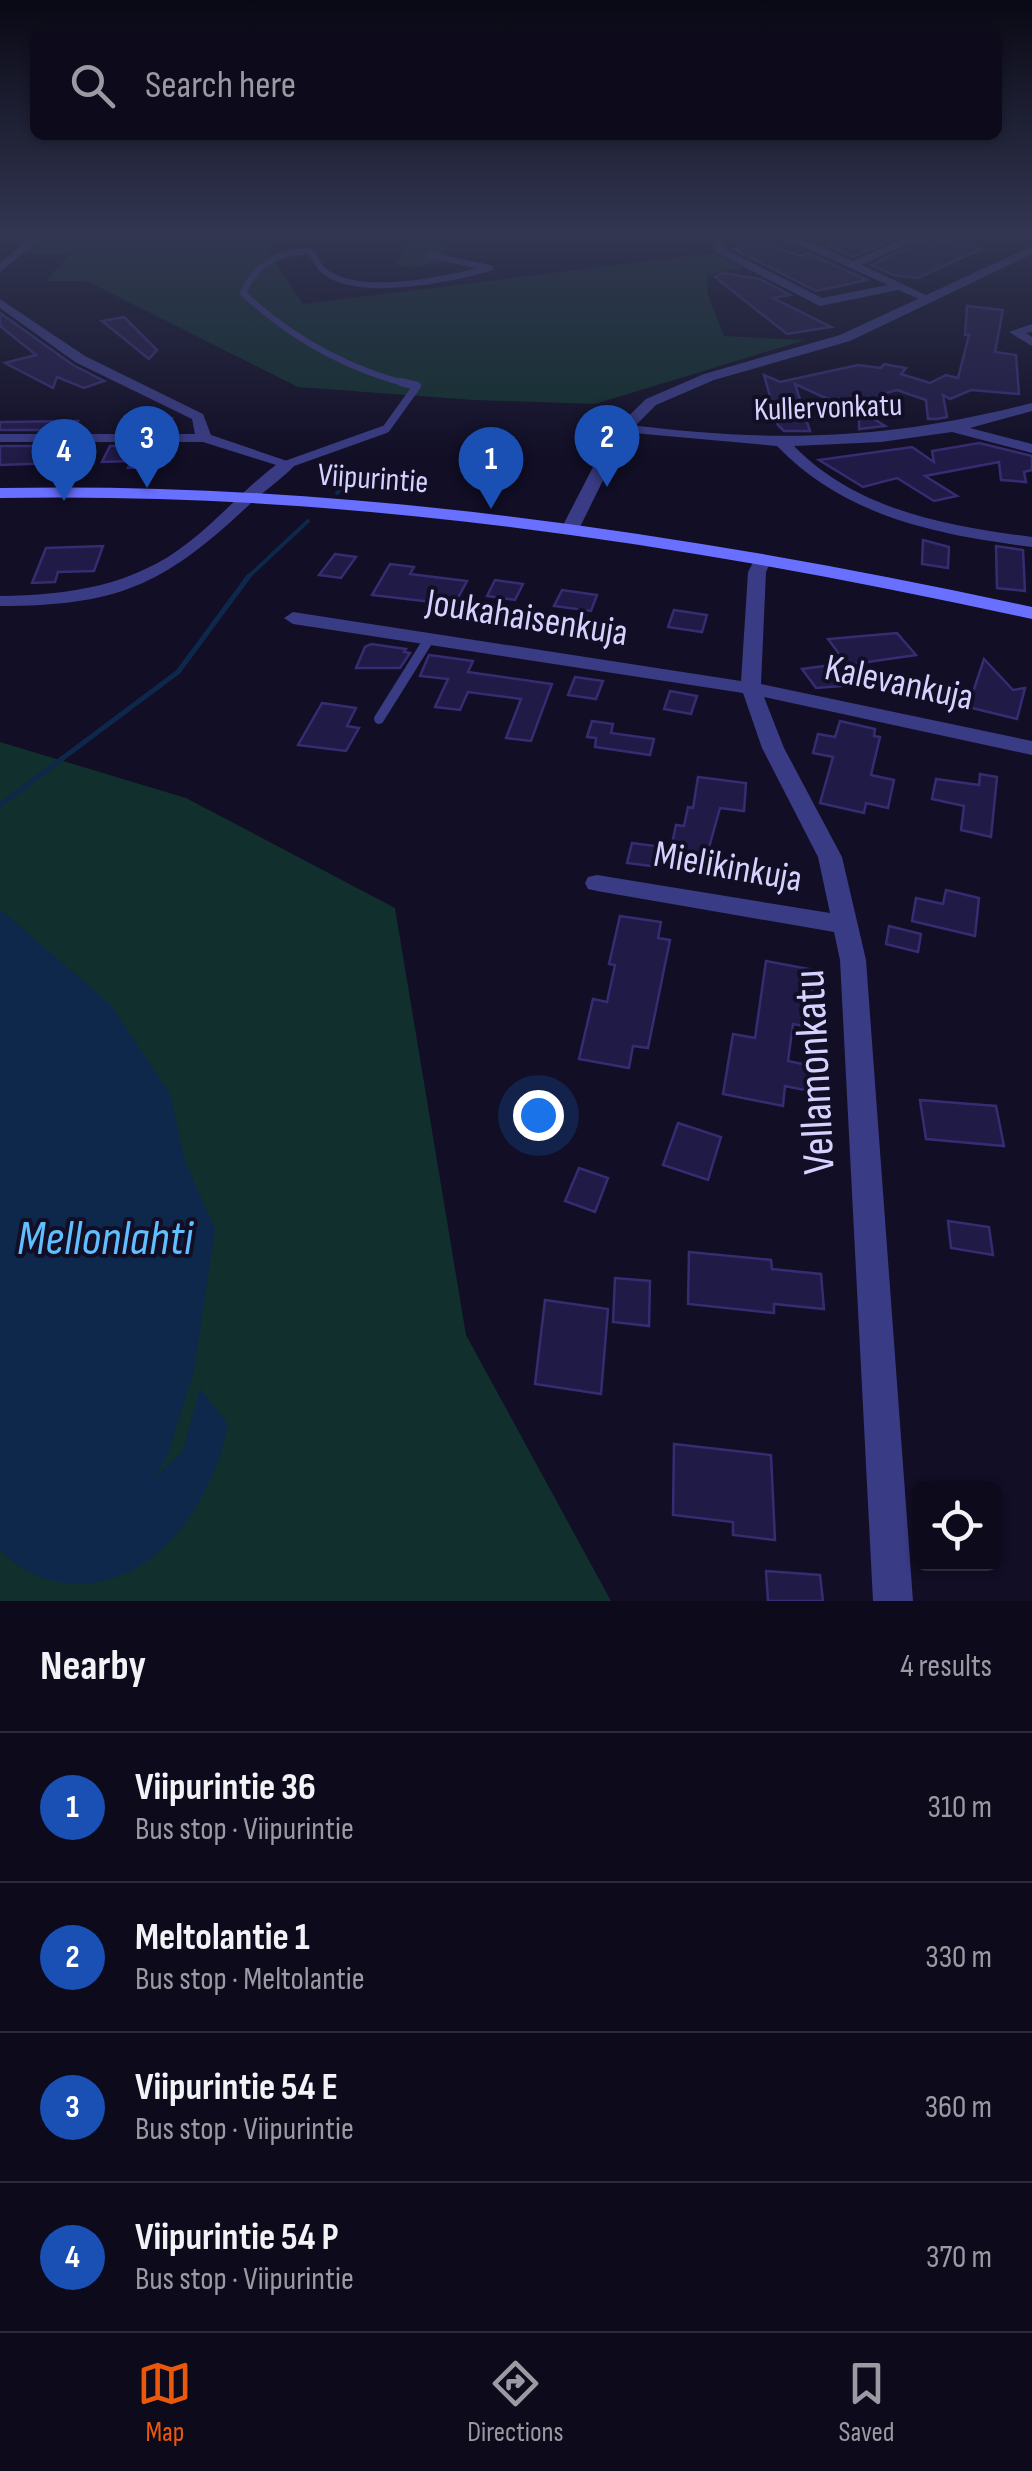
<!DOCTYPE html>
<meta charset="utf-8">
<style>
body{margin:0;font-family:"Sofia Sans Condensed",sans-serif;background:#161325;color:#f1f3f6}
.controls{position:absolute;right:30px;bottom:30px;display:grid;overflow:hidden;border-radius:15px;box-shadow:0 2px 8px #0004}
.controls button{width:90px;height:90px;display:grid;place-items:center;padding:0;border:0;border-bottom:2px solid #2d2b3b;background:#0d0a1c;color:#f1f3f6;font:50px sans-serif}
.you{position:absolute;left:538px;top:1115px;width:35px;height:35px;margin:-25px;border:8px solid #fff;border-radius:50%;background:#1a73e8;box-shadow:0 0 0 15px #1a73e833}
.badge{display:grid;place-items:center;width:65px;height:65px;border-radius:50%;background:#ea580c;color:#fff;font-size:32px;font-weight:700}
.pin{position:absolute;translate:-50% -82px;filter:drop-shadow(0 2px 5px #0008)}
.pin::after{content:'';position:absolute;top:52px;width:35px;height:30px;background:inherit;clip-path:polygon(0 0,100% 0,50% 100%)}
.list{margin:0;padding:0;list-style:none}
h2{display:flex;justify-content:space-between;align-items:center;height:130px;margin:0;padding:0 40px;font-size:42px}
h2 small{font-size:32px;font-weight:400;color:#9a9aa3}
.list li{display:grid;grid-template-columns:65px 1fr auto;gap:30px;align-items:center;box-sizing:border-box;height:150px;padding:0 40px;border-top:2px solid #2d2b3b}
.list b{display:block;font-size:38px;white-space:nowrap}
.list p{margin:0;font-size:32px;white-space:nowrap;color:#9a9aa3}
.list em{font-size:32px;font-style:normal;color:#9a9aa3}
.icon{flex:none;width:55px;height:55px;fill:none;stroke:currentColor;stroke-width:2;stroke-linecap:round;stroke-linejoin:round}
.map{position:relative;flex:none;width:1032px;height:1601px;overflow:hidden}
.search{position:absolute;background:#0d0a1c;box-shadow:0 2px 8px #0004;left:30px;right:30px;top:30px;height:110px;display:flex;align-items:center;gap:25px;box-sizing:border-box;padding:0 35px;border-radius:15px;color:#9a9aa3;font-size:38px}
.sheet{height:730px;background:#0d0a1c}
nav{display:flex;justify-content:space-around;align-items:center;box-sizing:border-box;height:140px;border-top:2px solid #2d2b3b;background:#0d0a1c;font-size:28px;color:#9a9aa3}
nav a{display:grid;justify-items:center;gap:5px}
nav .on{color:#ea580c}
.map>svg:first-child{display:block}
</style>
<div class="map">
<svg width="1032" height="1601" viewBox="0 0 1032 1601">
<rect width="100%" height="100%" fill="#110e25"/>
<!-- green -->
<g fill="#112f2c">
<path d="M 37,235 L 323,235 L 266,248 L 303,304 L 715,253 L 742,268 L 707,275 L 707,292 L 724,336 L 805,340 L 595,404 L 474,400 L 298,387 L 87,281 L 46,281 L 71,253 L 23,254 Z"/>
<path d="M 405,235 L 441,235 L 442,262 L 411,268 L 395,264 L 403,253 Z"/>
<path d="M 0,742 L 186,798 L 395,908 L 466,1335 L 611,1601 L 0,1601 Z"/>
</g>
<!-- water -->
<path fill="#0d284b" d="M 0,909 L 111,1005 L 170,1094 L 185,1161 L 215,1229 L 194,1371 L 168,1454 L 155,1477 L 183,1451 L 200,1388 L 228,1425 C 212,1506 149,1601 52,1581 C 30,1573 16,1567 0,1550 Z"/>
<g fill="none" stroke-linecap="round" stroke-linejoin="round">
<!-- stream-far1 -->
<g stroke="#0d284b" stroke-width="4">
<path d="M 337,493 L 340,490"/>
<path d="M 246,579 L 308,521"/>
</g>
<!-- stream -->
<path stroke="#0d284b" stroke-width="5" d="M 0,805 L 178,672 L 249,576"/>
</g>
<!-- building -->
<g fill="#201a46" stroke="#362c72" stroke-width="2.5">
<path d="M 852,235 L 902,235 L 853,257 L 827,245 Z"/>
<path d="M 929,237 L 981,249 L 918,278 L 893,275 L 871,265 Z"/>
<path d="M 760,242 L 801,256 L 808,253 L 867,280 L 816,291 L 734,249 Z"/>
<path d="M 723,273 L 760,279 L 790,295 L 773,298 L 831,327 L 787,334 L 715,277 Z"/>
<path d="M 967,306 L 1003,310 L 995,352 L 1016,355 L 1019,394 L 971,390 L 950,399 L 943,395 L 947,417 L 937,419 L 928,419 L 926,400 L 897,390 L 879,395 L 879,415 L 866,414 L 885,426 L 859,429 L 859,413 L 795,384 L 810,431 L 784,431 L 778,425 L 764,375 L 780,382 L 858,365 L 881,368 L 884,364 L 906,368 L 901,374 L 930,383 L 946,375 L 958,378 L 969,335 L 965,335 Z"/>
<path d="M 0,313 L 73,365 L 104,381 L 84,388 L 57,377 L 53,388 L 5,363 L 36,355 L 0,326 Z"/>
<path d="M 124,317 L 157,350 L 149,359 L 102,321 Z"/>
<path d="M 172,418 L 167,430 L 118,430 L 123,420 Z"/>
<path d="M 78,421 L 73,430 L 0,430 L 0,422 Z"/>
<path d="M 979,443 L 1032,456 L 1032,470 L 1024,472 L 1026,482 L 1001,480 L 999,462 L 925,476 L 957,496 L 934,501 L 897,478 L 863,487 L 819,460 L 912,447 L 934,462 L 932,451 Z"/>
<path d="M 0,446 L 65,446 L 56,463 L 0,465 Z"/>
<path d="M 110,446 L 161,446 L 152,467 L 128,468 L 131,461 L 102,462 Z"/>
<path d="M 923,540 L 949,547 L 948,568 L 922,564 Z"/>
<path d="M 103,546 L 94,571 L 58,572 L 55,582 L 32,583 L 46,548 Z"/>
<path d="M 996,546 L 1023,550 L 1025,591 L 997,588 Z"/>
<path d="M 335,554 L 356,557 L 341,578 L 319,575 Z"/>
<path d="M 390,564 L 414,567 L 410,574 L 467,581 L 451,611 L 428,608 L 432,602 L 372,595 Z"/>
<path d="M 495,580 L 523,584 L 515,600 L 487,596 Z"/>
<path d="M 562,590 L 597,595 L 591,611 L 554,606 Z"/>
<path d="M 674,610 L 707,615 L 702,632 L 668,627 Z"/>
<path d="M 897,633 L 916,655 L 854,664 L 870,684 L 816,688 L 802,669 L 846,663 L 828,639 Z"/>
<path d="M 371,644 L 406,649 L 404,652 L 410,653 L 400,668 L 356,668 L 365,647 Z"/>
<path d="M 429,655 L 473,661 L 468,672 L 552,684 L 531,741 L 506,738 L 521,699 L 468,692 L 460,710 L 435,707 L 448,679 L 420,676 Z"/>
<path d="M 984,659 L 1013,690 L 1025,688 L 1017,719 L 968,707 Z"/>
<path d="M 575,677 L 603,681 L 596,699 L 568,695 Z"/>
<path d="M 670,691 L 697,696 L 691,714 L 664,709 Z"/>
<path d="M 322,703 L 356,708 L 347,726 L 359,728 L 346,751 L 298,745 Z"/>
<path d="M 592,721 L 613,724 L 611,733 L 654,739 L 650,755 L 595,747 L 596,738 L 587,737 Z"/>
<path d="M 840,721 L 875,729 L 874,736 L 880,737 L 871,775 L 894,780 L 888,808 L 866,803 L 864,813 L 820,803 L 833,757 L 813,753 L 818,734 L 835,737 Z"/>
<path d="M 980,774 L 997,777 L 991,837 L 961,830 L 964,806 L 932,799 L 936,779 L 979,785 Z"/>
<path d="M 698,777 L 746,783 L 744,811 L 720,808 L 703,869 L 668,863 L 676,825 L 684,826 L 688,807 L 693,808 Z"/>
<path d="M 632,843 L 663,847 L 659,867 L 627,863 Z"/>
<path d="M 946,890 L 979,898 L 975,936 L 912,921 L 916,898 L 943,904 Z"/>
<path d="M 620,916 L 661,922 L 658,938 L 670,940 L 648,1048 L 633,1046 L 629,1068 L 579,1059 L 593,999 L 607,1002 L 615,965 L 609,964 Z"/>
<path d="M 889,926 L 921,934 L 918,952 L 886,944 Z"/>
<path d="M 766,961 L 814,970 L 809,1027 L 793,1024 L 788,1061 L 817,1067 L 814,1092 L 785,1086 L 783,1106 L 723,1094 L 733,1034 L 755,1038 Z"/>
<path d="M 920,1100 L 996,1106 L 1004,1146 L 926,1139 Z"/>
<path d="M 678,1123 L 721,1137 L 708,1180 L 663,1165 Z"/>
<path d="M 579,1168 L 608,1178 L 595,1212 L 565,1201 Z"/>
<path d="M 948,1221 L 989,1227 L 993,1255 L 951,1248 Z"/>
<path d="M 689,1252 L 771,1260 L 772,1269 L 821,1274 L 824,1309 L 774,1304 L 774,1313 L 688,1304 Z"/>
<path d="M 615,1278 L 650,1281 L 649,1326 L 613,1322 Z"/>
<path d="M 545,1300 L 608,1309 L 601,1394 L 535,1384 Z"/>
<path d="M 674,1444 L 771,1455 L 775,1540 L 733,1535 L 733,1522 L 673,1515 Z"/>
<path d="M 766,1571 L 820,1575 L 823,1601 L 768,1601 Z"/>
</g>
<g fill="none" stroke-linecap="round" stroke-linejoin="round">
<!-- service-far2 -->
<path stroke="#393b84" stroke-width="6" d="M 411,385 C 347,369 291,338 243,293 C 257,263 278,252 310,251 C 315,257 318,266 324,271 C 359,299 450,279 490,268 L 429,255"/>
<!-- service-far1 -->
<path stroke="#393b84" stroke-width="8" d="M 288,464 L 386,429 L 417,386 L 401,382"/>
<!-- service -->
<path stroke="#393b84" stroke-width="10" d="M 379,719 L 429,639"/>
<!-- minor -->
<g fill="#393b84" fill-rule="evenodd">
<path d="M 34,235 L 46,235 L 0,272 L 0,263 Z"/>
<path d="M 766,235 C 798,235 824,248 853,261 L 912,235 L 927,235 L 862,265 L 934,299 L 924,301 L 898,290 L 820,306 L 717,253 L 712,246 L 716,240 L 724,240 L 725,249 L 822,298 L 888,285 L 804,247 Z"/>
<path d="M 0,299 L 85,356 L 203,414 L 211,435 L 296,464 C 282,479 264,491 249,505 C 164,585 118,606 0,606 L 0,596 C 69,595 134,586 189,542 C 220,518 245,488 276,465 L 203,442 L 0,442 L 0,434 L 195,434 L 192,419 L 75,362 L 0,308 Z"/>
<path d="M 1032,324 L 1032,332 L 1026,333 L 1032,337 L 1032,346 L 1009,332 Z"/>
<path d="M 1032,403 L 1032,411 L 970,428 L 1032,444 L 1032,453 L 952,432 L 881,442 L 794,446 C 856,510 947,526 1032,537 L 1032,547 C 938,535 845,517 777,446 L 622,432 L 615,428 L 622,424 C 772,443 884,441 1032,403 Z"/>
<path d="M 763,554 L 772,559 L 766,572 L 761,684 L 1032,741 L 1032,755 L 764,697 L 784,748 L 842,857 L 866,960 L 913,1601 L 873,1601 L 840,960 L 834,932 L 597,891 L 588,889 L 585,883 L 588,877 L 597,875 L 830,913 L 818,857 L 762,748 L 743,693 L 293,624 L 284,618 L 293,612 L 741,681 L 748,572 L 757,555 Z"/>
</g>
<!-- tertiary -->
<path fill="#393b84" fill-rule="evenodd" d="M 1032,246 L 1032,254 L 850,341 L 714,380 L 656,405 L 625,436 L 577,533 L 570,535 L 561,529 L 610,434 L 646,399 L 704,374 L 840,335 Z"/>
<!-- secondary -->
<path fill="#696fff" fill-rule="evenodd" d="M 0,488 C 346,481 694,534 1032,607 L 1032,619 C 695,545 346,491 0,498 Z"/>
</g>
<!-- sky -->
<linearGradient id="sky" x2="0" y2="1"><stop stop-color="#090814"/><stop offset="0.51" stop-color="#323651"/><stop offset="1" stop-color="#323651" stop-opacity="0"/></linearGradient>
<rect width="1032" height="459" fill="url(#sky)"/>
<g text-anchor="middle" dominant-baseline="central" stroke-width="8" stroke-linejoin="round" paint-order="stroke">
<!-- far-street labels -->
<g font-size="32" fill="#d5d2ff" stroke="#110e25">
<text transform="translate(828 408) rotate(-2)">Kullervonkatu</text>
<text transform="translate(373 479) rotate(4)">Viipurintie</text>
</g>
<!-- street labels -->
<g font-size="38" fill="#d5d2ff" stroke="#110e25">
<text transform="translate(527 618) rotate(9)">Joukahaisenkuja</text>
<text transform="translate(899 683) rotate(12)">Kalevankuja</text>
<text transform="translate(728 867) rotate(10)">Mielikinkuja</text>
</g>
<!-- near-street labels -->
<g font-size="45" fill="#d5d2ff" stroke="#110e25">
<text transform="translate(815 1072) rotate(-93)">Vellamonkatu</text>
</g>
<!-- near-water labels -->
<g font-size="48" font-style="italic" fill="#60c0ff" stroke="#110e25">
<text x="105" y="1239">Mellonlahti</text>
</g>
</g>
</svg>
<div class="controls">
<button><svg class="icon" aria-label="locate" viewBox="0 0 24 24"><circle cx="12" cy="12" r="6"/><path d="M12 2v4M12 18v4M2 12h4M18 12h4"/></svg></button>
</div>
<div class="you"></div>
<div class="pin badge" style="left:491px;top:509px;background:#1a4fb4">1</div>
<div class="pin badge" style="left:607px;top:487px;background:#1a4fb4">2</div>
<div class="pin badge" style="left:147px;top:488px;background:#1a4fb4">3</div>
<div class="pin badge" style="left:64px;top:501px;background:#1a4fb4">4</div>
<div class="search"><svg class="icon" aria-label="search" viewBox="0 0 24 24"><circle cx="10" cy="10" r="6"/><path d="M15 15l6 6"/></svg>Search here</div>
</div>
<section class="sheet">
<h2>Nearby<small>4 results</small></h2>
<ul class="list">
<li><span class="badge" style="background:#1a4fb4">1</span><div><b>Viipurintie 36</b><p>Bus stop · Viipurintie</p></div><em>310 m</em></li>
<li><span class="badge" style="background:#1a4fb4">2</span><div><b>Meltolantie 1</b><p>Bus stop · Meltolantie</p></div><em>330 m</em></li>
<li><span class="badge" style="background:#1a4fb4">3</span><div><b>Viipurintie 54 E</b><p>Bus stop · Viipurintie</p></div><em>360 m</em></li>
<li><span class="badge" style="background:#1a4fb4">4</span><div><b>Viipurintie 54 P</b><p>Bus stop · Viipurintie</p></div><em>370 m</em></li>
</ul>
</section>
<nav>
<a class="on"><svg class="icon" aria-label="map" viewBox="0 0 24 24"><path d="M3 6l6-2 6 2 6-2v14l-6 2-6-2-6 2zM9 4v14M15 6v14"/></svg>Map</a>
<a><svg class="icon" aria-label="directions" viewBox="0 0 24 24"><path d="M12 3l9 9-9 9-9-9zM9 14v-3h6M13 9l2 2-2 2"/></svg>Directions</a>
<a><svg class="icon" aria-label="saved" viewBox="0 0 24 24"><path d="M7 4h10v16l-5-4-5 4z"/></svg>Saved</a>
</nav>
